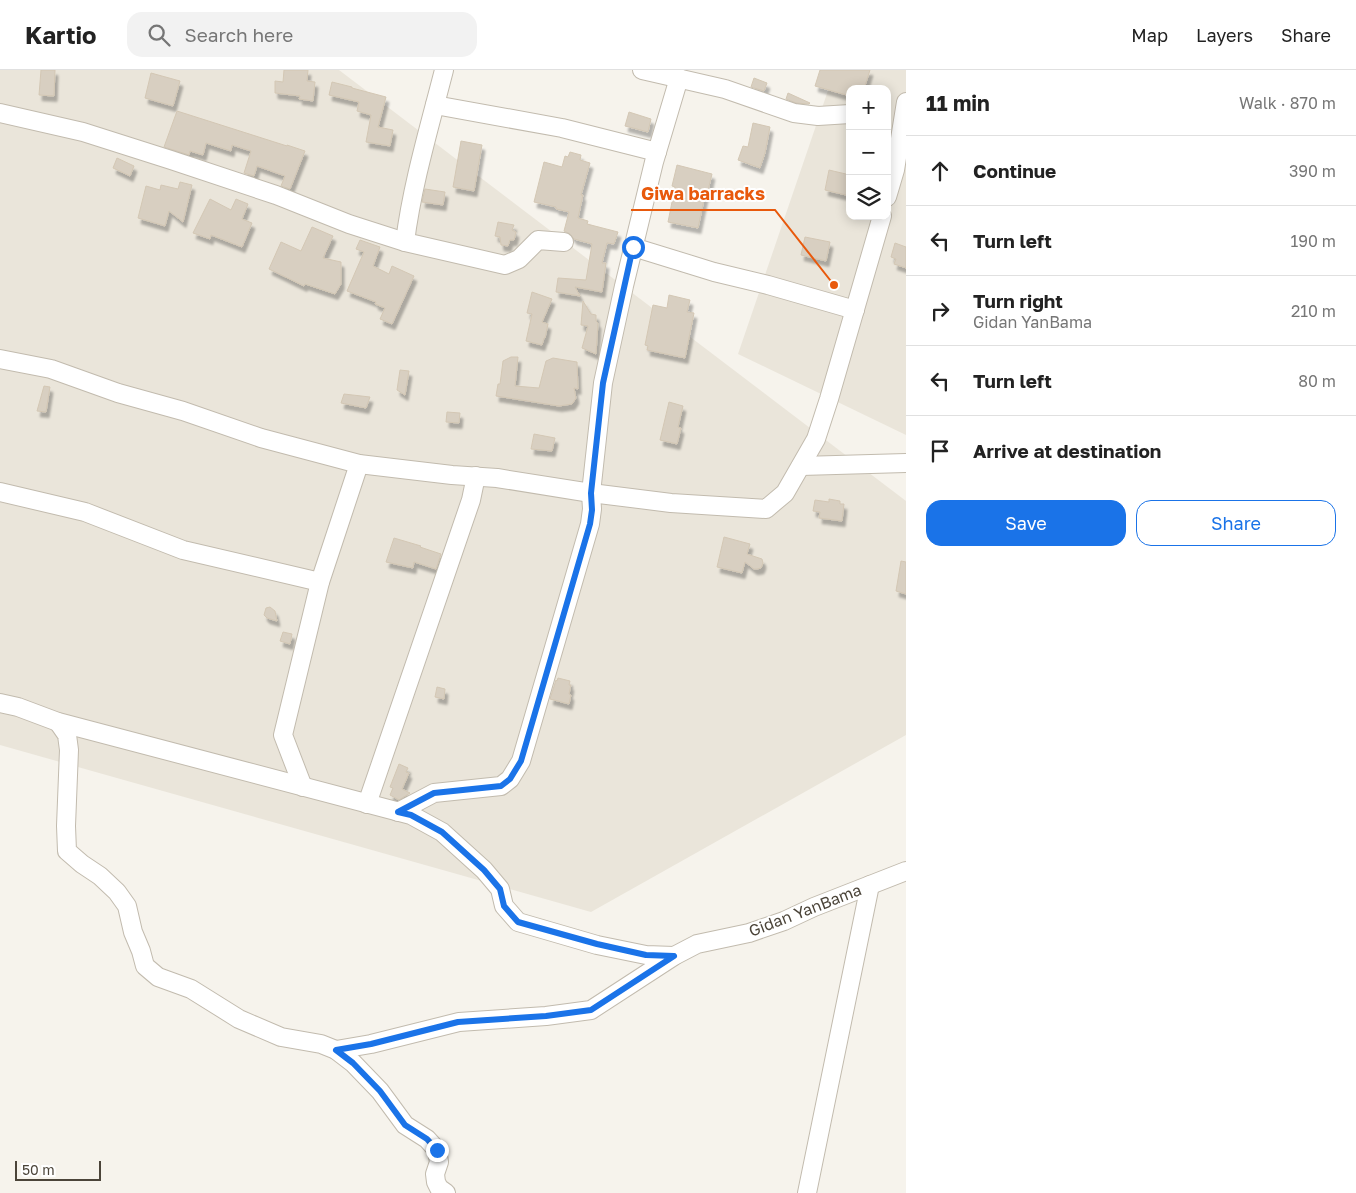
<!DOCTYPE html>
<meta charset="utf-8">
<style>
body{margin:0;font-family:"Golos Text",sans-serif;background:#f2f2f2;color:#222}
.controls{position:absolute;right:15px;top:15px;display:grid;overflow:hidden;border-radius:10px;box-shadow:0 2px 12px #0003}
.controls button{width:45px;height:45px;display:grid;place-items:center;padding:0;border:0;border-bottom:1px solid #e0e0e0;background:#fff;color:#222;font:25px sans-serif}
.scale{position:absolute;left:15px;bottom:12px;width:86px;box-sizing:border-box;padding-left:5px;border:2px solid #4b4439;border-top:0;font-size:14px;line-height:18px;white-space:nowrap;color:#4b4439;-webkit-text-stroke:4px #fff;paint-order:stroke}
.stop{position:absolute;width:15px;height:15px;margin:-11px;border:4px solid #1a73e8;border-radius:50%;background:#fff}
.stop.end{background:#1a73e8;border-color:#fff;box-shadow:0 1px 5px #0008}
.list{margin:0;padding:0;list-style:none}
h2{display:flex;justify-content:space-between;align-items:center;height:65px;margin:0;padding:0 20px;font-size:21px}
h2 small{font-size:16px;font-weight:400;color:#767676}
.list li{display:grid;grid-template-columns:32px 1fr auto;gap:15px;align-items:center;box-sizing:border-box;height:70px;padding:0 20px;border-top:1px solid #e0e0e0}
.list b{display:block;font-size:19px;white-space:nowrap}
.list p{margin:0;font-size:16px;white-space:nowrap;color:#767676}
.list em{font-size:16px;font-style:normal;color:#767676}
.actions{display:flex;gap:10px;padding:15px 20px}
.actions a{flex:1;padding:11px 0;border:1px solid #1a73e8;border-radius:15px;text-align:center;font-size:18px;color:#1a73e8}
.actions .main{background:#1a73e8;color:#fff}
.icon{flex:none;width:28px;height:28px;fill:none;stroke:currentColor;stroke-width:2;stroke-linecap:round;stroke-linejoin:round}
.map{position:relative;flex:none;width:906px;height:1123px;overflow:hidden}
header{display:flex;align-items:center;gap:30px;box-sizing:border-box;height:70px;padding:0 25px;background:#fff;border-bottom:1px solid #e0e0e0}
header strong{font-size:24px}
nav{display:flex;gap:28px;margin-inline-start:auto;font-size:18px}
.search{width:350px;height:45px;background:#f2f2f2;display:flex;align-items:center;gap:12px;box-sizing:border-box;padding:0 18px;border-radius:15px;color:#767676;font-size:19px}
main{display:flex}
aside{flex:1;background:#fff}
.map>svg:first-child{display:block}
</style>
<header>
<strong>Kartio</strong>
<div class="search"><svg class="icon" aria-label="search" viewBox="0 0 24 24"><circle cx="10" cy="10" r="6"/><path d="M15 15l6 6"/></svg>Search here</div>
<nav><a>Map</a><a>Layers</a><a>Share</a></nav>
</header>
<main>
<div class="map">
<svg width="906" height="1123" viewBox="0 0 906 1123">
<defs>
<filter id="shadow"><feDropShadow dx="3" dy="5.5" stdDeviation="1" flood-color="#0004"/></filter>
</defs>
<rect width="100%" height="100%" fill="#f6f3ec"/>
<!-- residential -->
<g fill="#eae5da" fill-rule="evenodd">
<path d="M 0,0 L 339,0 L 906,431 L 906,665 L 591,842 L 0,675 Z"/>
<path d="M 835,0 L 906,0 L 906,365 L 738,284 ZM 850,19 L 887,19 L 887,146 L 850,146 Z"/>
</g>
<!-- building -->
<g fill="#d8cfc1" stroke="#d3c7b4" filter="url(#shadow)">
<path d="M 41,0 L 55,0 L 54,26 L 39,25 Z"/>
<path d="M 284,0 L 308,0 L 307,11 L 315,12 L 313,31 L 299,29 L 300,26 L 275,23 L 275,11 L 283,12 Z"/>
<path d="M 820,0 L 870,0 L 864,19 L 850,19 L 850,26 L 815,16 Z"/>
<path d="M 151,3 L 180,11 L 173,36 L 145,28 Z"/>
<path d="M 754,8 L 767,13 L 764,21 L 751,17 Z"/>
<path d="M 332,12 L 352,17 L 352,18 L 386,27 L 378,57 L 393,60 L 390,76 L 366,72 L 371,45 L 357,41 L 359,32 L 329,25 Z"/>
<path d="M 788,23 L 810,33 L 809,34 L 796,33 L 786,29 Z"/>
<path d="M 177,41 L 287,76 L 287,75 L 305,81 L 290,119 L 281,116 L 285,106 L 257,96 L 254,106 L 244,103 L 251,81 L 232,75 L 231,81 L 206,73 L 203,85 L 190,81 L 189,85 L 164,77 Z"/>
<path d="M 629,42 L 651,49 L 648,62 L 625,56 Z"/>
<path d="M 753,53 L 770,57 L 765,83 L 760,98 L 738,90 L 743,76 L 748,77 Z"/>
<path d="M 461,71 L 482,75 L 474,121 L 453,117 Z"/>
<path d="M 570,82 L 581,85 L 580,90 L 590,93 L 581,125 L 583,125 L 578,148 L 588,151 L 587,154 L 618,162 L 614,174 L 607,173 L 602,193 L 606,193 L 602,222 L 575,217 L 580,226 L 556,222 L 558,208 L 586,210 L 592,174 L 574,169 L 570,164 L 564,161 L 569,142 L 556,139 L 556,137 L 534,132 L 544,92 L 562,97 L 565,86 L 568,87 Z"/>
<path d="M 117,88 L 134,96 L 130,106 L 113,98 Z"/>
<path d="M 677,95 L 712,104 L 707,125 L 705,125 L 698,158 L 668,152 L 675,117 L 672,116 Z"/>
<path d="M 829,100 L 850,105 L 850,126 L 825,120 Z"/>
<path d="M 180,112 L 192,115 L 183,152 L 169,141 L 165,156 L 138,148 L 146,116 L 160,120 L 161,115 L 178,119 Z"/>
<path d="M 425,119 L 445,122 L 443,135 L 422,132 Z"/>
<path d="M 210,129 L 231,140 L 236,129 L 248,134 L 242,149 L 252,153 L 242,177 L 211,165 L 210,169 L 193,163 Z"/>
<path d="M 498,152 L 514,155 L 512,160 L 516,162 L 514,170 L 510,170 L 508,176 L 501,175 L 500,167 L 495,166 Z"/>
<path d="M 312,157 L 333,166 L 323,188 L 341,192 L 341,214 L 335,224 L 305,214 L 304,216 L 269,199 L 281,172 L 301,181 Z"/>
<path d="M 805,167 L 830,172 L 826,191 L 801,185 Z"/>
<path d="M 360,170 L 380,177 L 373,196 L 389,204 L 392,196 L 414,206 L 392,254 L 380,249 L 385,238 L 375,234 L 376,232 L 347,221 L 364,182 L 356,179 Z"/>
<path d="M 895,173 L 906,177 L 906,198 L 894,194 L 896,189 L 891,187 Z"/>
<path d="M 532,222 L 552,229 L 542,252 L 548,254 L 545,268 L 544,268 L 542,275 L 526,271 L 532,244 L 527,243 Z"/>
<path d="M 669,225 L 690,230 L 687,242 L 694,243 L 685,288 L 647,280 L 648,276 L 645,275 L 653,235 L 667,238 Z"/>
<path d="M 583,231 L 591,244 L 596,245 L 596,251 L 598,253 L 596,284 L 582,278 L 588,256 L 581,255 Z"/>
<path d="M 511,287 L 518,287 L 515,316 L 539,318 L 546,291 L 553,288 L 577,292 L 578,319 L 574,318 L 576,328 L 572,334 L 559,336 L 496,326 L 498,314 L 500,314 L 503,291 Z"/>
<path d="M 400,300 L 409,301 L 405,325 L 397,320 Z"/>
<path d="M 44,316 L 50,317 L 46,342 L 37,341 Z"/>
<path d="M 344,324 L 370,327 L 366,338 L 341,333 Z"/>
<path d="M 669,332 L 683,336 L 678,357 L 681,358 L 677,374 L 660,370 Z"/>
<path d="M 447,342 L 460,343 L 459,353 L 446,352 Z"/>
<path d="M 534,364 L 555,368 L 552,381 L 531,379 Z"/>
<path d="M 829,429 L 840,431 L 840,434 L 844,434 L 842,451 L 819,448 L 820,442 L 813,441 L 815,430 L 829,432 Z"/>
<path d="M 724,467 L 750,474 L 747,484 L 762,489 L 763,493 L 761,498 L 757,499 L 754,499 L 745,492 L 742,503 L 717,497 Z"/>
<path d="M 394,468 L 421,476 L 420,477 L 441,484 L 436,499 L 414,492 L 413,498 L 386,492 Z"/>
<path d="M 901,491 L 906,492 L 906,524 L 896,521 Z"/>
<path d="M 270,537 L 275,541 L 277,551 L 267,548 L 264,545 L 266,538 Z"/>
<path d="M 283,562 L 292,564 L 290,574 L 280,571 Z"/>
<path d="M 558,608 L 570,611 L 569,615 L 571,615 L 569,624 L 571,625 L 569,634 L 550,629 L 556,610 L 557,611 Z"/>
<path d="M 437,617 L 445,619 L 444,629 L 435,627 Z"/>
<path d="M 399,694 L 408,698 L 406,702 L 409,703 L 402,719 L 410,723 L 399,730 L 390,725 L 393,718 L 390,717 Z"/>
</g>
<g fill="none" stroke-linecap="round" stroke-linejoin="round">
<!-- minor casing -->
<g stroke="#c2bbae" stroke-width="20">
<g id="minor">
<path d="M 642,0 L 725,19 L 794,43 L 818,46 L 850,44"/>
<path d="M 435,35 L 562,58 L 657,82"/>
<path d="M 0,43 L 83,62 L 171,90 L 276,125 L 349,154 L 405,172 L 505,195 L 519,189 L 538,170 L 564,172"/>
<path d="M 887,127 L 895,100 L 906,32"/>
<path d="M 405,172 C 412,115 430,55 444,0"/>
<path d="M 633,177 L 714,202 L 768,215 L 855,240"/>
<path d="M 0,289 L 51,299 L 118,323 L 183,341 L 261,368 L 359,394 L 452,405 L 497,408 L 591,423 L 671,433 L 766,439 L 785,423 L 816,369 L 829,329 L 882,146"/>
<path d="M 801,396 L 906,393"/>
<path d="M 0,422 L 85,442 L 183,480 L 320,512"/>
<path d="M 0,633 L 18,637 L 58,652 L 411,745 L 442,762 L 484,800 L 500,819 L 504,836 L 518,852 L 597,875 L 646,885 L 674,886"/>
<path d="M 58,652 L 67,665 L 69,680 L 66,756 L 67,781 L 82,794 L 100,806 L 117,822 L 127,836 L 133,862 L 141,881 L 145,896 L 158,907 L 191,919 L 239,949 L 281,967 L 321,974 L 336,980 L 353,993 L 380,1021 L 405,1055 L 427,1069 L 437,1080 L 439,1092 L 435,1104 L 436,1112 L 439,1118 L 446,1123"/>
<path d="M 303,717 L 283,665 L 320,512 L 359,394"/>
<path d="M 367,734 L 471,430 L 476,406"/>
<path d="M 398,742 L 434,723 L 501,716 L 510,709 L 521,691 L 590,454 L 592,439 L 591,423 L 603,313 L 624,216 L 654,92 L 679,8"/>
<path d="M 336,980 L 371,974 L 459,952 L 546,946 L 591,940 L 674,886 L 697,874 L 749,863 L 784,851 L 814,837 L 906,801"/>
<path d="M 807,1123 L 870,815"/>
</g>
</g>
<!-- minor -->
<use href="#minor" stroke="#fff" stroke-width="18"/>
</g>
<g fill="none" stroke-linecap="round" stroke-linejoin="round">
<!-- route -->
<path stroke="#1a73e8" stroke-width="6" d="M 437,1080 L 427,1069 L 405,1055 L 380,1021 L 353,993 L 336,980 L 371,974 L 458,952 L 546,946 L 591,940 L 674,886 L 646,885 L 597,874 L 518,852 L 504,836 L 500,819 L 484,800 L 442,762 L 411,745 L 398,742 L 434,723 L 501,716 L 510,709 L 521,691 L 590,454 L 592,440 L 591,423 L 603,313 L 633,177"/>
</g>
<g text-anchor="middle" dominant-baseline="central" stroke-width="4" stroke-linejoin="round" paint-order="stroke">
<!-- street labels -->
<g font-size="16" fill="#4b4439" stroke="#fff">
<text transform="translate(805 840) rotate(-21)">Gidan YanBama</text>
</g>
</g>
<!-- callouts -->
<path fill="none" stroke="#e8590c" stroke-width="2" d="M834 215L775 140H631"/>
<circle fill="#e8590c" stroke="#fff" stroke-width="2" cx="834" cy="215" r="5"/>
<g font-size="18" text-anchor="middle" font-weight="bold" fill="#e8590c" stroke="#fff" stroke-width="4" stroke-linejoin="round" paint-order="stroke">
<text x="703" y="130">Giwa barracks</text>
</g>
</svg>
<div class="controls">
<button>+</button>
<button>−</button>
<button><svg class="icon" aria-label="layers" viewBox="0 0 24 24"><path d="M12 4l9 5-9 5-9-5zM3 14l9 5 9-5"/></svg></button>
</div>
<div class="scale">50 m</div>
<div class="stop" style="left:633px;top:177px"></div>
<div class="stop end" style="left:437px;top:1080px"></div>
</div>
<aside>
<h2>11 min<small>Walk · 870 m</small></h2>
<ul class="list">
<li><svg class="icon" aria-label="ahead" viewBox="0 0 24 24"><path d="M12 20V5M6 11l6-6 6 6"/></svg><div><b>Continue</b></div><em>390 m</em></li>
<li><svg class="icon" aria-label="left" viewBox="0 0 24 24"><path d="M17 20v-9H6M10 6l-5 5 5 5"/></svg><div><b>Turn left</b></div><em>190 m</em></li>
<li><svg class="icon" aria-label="right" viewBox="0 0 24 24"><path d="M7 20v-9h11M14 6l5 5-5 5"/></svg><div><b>Turn right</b><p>Gidan YanBama</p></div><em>210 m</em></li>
<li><svg class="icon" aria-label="left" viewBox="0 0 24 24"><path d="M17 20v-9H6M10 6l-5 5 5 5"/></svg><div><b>Turn left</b></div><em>80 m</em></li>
<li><svg class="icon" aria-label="arrive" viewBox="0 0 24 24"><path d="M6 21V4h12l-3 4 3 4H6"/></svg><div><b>Arrive at destination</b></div></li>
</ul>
<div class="actions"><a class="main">Save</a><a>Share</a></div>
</aside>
</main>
